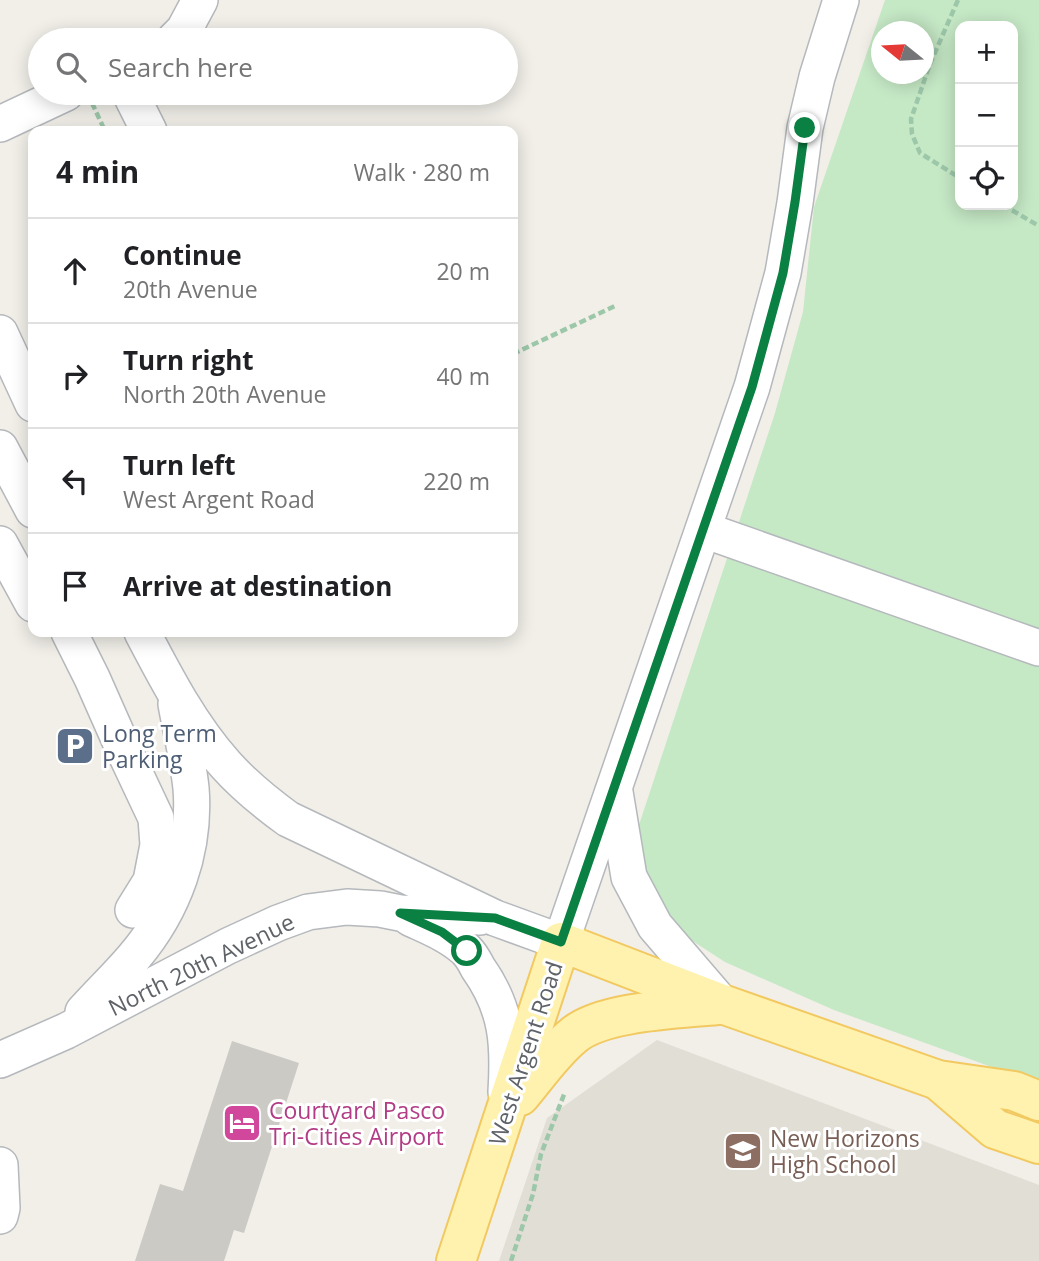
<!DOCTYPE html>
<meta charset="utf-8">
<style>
body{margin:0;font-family:"Open Sans",sans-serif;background:#f6f6f6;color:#202124}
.controls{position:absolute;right:21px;top:21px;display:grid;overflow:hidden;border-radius:14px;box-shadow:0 4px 18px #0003}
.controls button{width:63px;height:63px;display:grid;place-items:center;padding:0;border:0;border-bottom:2px solid #e0e0e0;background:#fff;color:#202124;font:35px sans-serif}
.compass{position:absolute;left:871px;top:21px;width:63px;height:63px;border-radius:50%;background:#fff;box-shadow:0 4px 18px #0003;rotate:288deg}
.stop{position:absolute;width:21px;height:21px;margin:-16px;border:5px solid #0b8043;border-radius:50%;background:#fff}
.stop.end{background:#0b8043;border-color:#fff;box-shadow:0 2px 7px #0008}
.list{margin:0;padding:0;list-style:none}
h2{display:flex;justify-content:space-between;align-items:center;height:91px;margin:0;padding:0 28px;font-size:30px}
h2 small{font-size:23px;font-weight:400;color:#757577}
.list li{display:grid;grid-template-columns:46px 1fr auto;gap:21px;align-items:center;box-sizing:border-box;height:105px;padding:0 28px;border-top:2px solid #e0e0e0}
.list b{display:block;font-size:26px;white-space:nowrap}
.list p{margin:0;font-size:23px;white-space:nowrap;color:#757577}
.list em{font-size:23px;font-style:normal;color:#757577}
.icon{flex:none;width:38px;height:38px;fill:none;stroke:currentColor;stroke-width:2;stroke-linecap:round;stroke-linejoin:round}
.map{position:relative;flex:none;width:1039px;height:1261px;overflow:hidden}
.search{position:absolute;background:#fff;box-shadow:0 4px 18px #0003;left:28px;top:28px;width:490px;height:77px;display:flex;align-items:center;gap:18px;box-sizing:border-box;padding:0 24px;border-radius:38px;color:#757577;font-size:26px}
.panel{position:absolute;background:#fff;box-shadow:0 4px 18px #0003;left:28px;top:126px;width:490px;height:511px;border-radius:14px}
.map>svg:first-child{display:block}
</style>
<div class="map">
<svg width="1039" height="1261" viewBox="0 0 1039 1261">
<rect width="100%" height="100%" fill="#f1efe8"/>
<!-- education -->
<path fill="#e1ded6" d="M 657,1040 L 1039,1185 L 1039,1261 L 499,1261 L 547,1118 Z"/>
<!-- green -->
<path fill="#c5e8c5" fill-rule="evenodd" d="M 885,0 L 1039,0 L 1039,1084 L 834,1010 L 725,962 L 671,927 L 645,886 L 637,831 L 775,413 L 803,312 L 814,207 ZM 960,26 L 1013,26 L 1013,205 L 960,205 ZM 881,32 L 923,32 L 923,74 L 881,74 Z"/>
<!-- building -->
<path fill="#cccac5" d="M 232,1041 L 299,1063 L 244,1233 L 234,1230 L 224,1261 L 135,1261 L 160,1184 L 183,1191 Z"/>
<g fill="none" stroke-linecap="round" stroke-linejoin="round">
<!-- minor casing -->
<g stroke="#b5b8bc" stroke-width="38">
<g id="minor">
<path d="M 174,40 L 184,30 L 200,0"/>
<path d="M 130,93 L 149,131"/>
<path d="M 0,124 L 66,93"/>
<path d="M 0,333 L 33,404"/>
<path d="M 0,448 L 33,510"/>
<path d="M 704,530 L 1039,648"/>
<path d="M 0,544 L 33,604"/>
<path d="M 69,632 L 92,678 L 123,748 L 156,818 L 158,845 L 151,881 L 133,910"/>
<path d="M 142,632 C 166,678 191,726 226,765 C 245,786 266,803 288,819 L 495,918 L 561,942 L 752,387 L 783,273 L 795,203 L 805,128 L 817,77 L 841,0"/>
<path d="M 615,792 L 629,877 L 655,926 L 722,1004"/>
<path d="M 410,918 C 429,927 450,935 466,950 C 471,955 475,962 478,968 C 507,1009 509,1043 506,1092"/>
<path d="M 83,1012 C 100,993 118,976 134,957 C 174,910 196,850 191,788 C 188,760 181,732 176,704"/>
<path d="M 0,1060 L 66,1031 L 228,946 L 278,923 L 308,912 L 347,907 L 380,909 L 400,913 L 480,917"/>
<path d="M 0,1165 L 2,1208 L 0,1216"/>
</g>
</g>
<!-- major casing -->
<g stroke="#f2c960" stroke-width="42">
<g id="major">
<path d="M 938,1080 L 995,1129 L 1039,1144"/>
<path d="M 520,1096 C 537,1076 553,1052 574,1035 C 603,1011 679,1009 717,1005"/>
<path d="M 456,1261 L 561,942 L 722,1004 L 938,1080 L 1014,1091 L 1039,1101"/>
</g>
</g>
<!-- path -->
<g stroke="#9cc7a9" stroke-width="4.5" stroke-dasharray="7 3.5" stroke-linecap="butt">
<path d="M 958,0 L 930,64 L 911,119 L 912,134 L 920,153 L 960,178"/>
<path d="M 92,103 L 105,131"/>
<path d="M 1003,205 L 1039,226"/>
<path d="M 513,354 L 617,305"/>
<path d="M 511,1261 L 533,1194 L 541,1154 L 565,1092"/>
</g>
<!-- minor -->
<use href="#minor" stroke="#fff" stroke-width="35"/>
<!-- major -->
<use href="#major" stroke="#fff2af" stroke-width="38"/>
</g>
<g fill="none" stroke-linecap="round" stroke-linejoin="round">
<!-- route -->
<path stroke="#0b8043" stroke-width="9" d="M 467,951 L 442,932 L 400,913 L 495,918 L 561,942 L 752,387 L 783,273 L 795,202 L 805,128"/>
</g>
<!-- icons -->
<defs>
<g id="parking-square" transform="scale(2.0125)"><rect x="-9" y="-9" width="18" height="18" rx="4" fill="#5c6f8a" stroke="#fff"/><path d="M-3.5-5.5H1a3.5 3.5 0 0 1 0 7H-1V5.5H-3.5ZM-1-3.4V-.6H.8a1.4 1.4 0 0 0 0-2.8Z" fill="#fff"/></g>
<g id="hotel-square" transform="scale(2.0125)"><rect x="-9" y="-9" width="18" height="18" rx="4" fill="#d1479c" stroke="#fff"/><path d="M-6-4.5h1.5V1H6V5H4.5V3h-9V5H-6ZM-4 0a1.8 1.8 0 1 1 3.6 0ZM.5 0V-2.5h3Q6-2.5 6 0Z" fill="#fff"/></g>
<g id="school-square" transform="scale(2.0125)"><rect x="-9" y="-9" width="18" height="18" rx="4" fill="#8d6e63" stroke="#fff"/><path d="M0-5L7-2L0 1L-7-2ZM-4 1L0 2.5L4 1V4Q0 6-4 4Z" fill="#fff"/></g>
</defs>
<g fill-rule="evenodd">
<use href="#parking-square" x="75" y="746"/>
<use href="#hotel-square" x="242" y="1123"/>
<use href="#school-square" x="743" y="1151"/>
</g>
<g text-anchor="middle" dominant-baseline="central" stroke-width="6" stroke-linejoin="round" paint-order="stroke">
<!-- service labels -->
<g font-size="23" fill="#4e5e75" stroke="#fff" text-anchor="start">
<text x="102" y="733">Long Term<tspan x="102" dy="26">Parking</tspan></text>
</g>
<!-- street labels -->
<g font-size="23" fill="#5f6368" stroke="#fff">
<text transform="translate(201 964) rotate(-26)">North 20th Avenue</text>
<text transform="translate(525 1053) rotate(-72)">West Argent Road</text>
</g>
<!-- hotel labels -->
<g font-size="23" fill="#b23c85" stroke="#fff" text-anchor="start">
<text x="269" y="1110">Courtyard Pasco<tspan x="269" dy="26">Tri-Cities Airport</tspan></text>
</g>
<!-- education labels -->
<g font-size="23" fill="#785e54" stroke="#fff" text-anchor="start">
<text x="770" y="1138">New Horizons<tspan x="770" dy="26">High School</tspan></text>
</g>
</g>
</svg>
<div class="controls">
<button>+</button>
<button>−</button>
<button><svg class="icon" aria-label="locate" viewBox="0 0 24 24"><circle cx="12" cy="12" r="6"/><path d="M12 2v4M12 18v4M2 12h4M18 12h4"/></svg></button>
</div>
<svg class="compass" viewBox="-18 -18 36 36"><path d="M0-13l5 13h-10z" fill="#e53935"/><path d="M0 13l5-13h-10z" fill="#757577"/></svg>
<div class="stop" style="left:467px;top:951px"></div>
<div class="stop end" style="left:805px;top:128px"></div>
<div class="search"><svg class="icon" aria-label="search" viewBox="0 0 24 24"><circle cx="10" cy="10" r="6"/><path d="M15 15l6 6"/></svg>Search here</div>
<section class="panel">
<h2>4 min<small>Walk · 280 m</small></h2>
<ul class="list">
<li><svg class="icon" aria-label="ahead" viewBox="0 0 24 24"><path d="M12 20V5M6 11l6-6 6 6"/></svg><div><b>Continue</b><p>20th Avenue</p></div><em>20 m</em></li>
<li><svg class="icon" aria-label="right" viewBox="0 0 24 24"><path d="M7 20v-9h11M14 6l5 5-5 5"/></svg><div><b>Turn right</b><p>North 20th Avenue</p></div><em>40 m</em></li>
<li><svg class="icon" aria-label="left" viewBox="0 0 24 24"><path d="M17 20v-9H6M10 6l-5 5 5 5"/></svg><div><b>Turn left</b><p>West Argent Road</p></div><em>220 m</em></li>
<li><svg class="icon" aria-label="arrive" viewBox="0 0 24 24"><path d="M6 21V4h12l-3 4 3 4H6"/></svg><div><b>Arrive at destination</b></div></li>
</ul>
</section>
</div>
